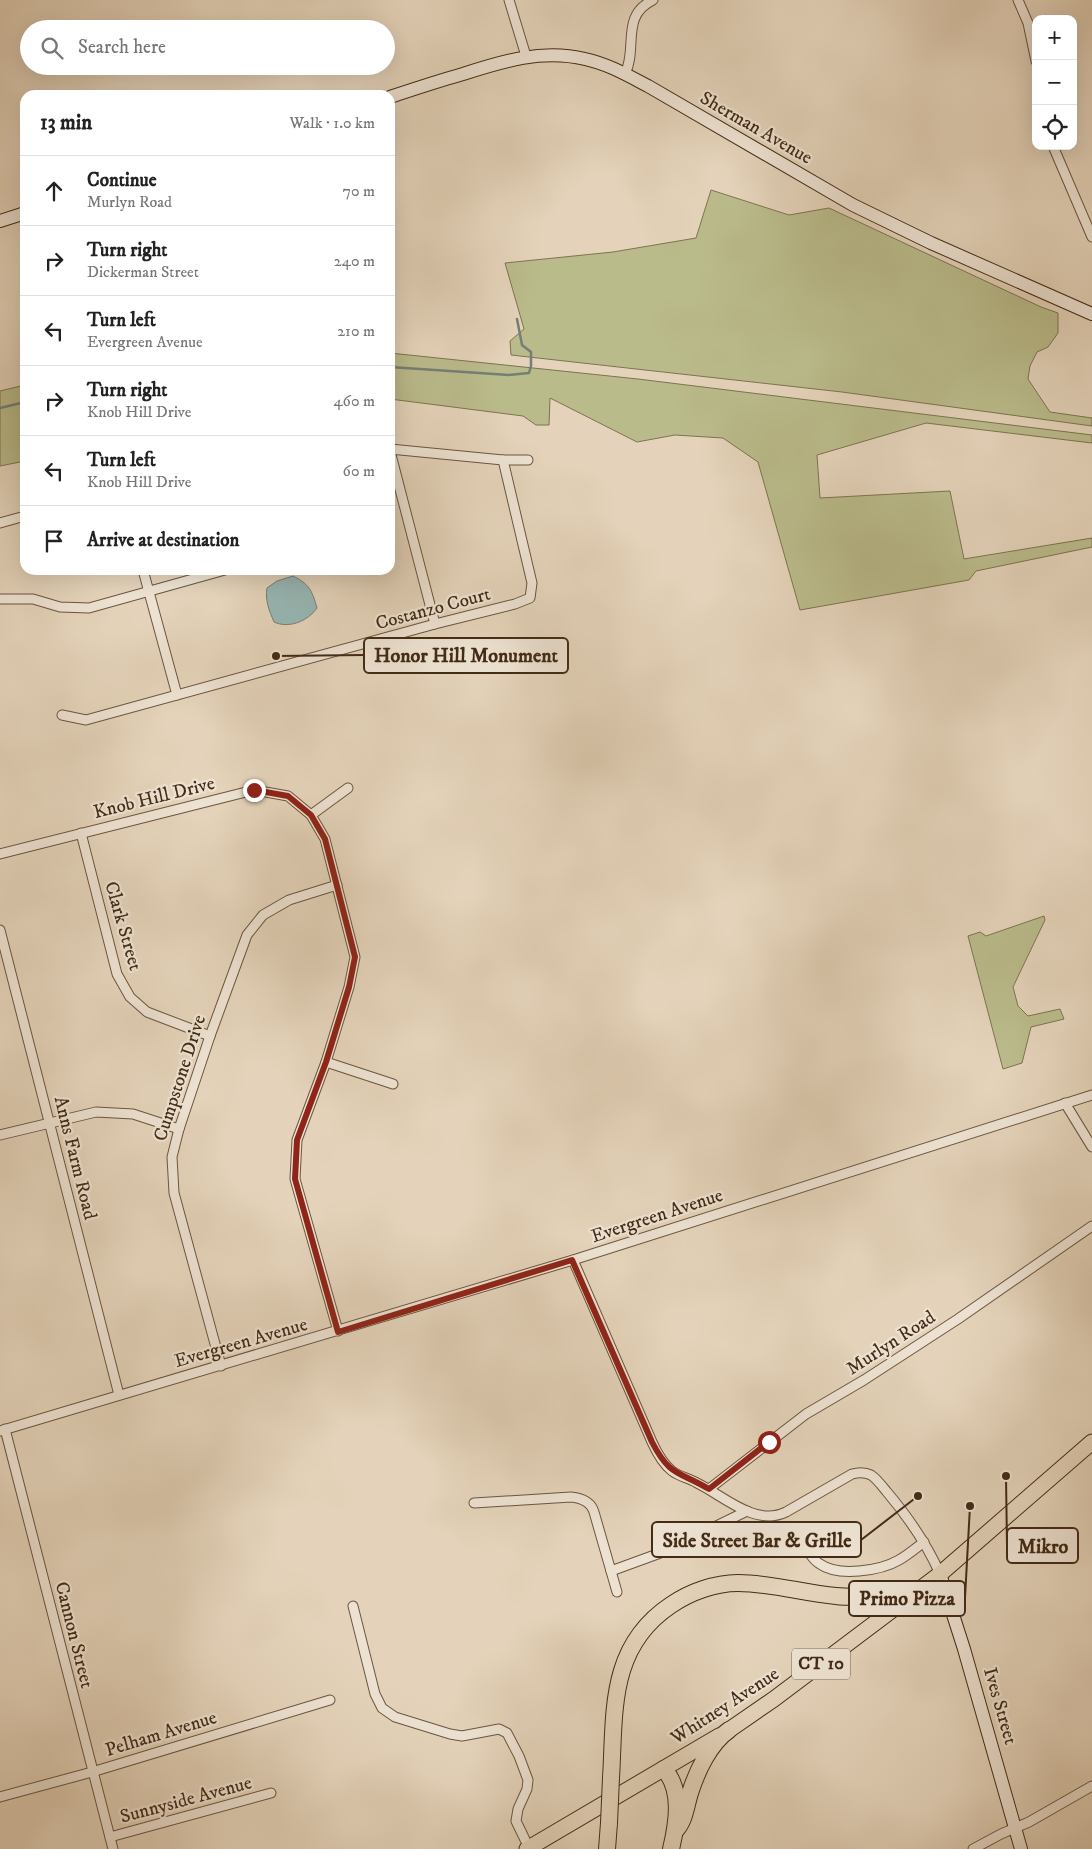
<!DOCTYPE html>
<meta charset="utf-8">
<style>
body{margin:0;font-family:"IM FELL DW Pica",serif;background:#f6f6f6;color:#222}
.controls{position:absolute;right:15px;top:15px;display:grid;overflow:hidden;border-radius:10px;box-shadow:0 5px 20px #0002}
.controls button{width:45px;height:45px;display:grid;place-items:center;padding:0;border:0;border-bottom:1px solid #e0e0e0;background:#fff;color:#222;font:25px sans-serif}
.stop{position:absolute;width:15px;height:15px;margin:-11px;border:4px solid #8f2418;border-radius:50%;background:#fff}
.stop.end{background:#8f2418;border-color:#fff;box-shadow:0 1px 5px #0008}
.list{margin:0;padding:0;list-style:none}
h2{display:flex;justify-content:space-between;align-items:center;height:65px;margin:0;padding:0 20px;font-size:21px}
h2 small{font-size:16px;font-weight:400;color:#767676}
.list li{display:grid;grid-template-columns:32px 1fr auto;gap:15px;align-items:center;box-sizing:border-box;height:70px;padding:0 20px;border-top:1px solid #e0e0e0}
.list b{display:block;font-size:19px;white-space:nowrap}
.list p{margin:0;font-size:16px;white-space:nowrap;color:#767676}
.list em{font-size:16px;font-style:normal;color:#767676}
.icon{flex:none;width:28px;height:28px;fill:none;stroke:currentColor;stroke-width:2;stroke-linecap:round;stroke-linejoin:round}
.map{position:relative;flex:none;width:1092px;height:1849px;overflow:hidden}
.search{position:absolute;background:#fff;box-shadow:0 5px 20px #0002;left:20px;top:20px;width:375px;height:55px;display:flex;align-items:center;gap:12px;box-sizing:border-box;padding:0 18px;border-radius:28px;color:#767676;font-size:19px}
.panel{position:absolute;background:#fff;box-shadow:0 5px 20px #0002;left:20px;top:90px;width:375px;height:485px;border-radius:15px}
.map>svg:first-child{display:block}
</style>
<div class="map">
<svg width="1092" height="1849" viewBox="0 0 1092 1849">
<rect width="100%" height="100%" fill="#e4d3ba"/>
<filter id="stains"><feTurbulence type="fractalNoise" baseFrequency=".004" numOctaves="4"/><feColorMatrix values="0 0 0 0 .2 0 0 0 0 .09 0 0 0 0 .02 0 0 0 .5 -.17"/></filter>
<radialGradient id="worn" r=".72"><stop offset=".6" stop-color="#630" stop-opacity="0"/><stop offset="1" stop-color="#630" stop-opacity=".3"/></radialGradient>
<!-- green -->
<g fill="#babb8b" stroke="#7e7350">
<path d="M 711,190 L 789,215 L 829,208 L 1041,307 L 1058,313 L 1058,333 L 1048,347 L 1037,352 L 1030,366 L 1028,379 L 1050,412 L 1092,418 L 1092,426 L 842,392 L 511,355 L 510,341 L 524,329 L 505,263 L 613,252 L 696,238 Z"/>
<path d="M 390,353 L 638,379 L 1092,435 L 1092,443 L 926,423 L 817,455 L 820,498 L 950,491 L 964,559 L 1092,538 L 1092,547 L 976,571 L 969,580 L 800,610 L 758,462 L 723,438 L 675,435 L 637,442 L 550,398 L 549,425 L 536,425 L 523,416 L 390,399 Z"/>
<path d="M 25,385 L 25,461 L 0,466 L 0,391 Z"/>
<path d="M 1044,916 L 1045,920 L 1013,987 L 1018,1006 L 1028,1016 L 1060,1009 L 1064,1019 L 1031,1027 L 1022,1063 L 1003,1069 L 968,936 L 980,932 L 986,936 Z"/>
</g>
<!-- water -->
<path fill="#97b7b6" stroke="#757f76" d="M 293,576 C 309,584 312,590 317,608 C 308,621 289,629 274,622 C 269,610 265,601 267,588 L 277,581 Z"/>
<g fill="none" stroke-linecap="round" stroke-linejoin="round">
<!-- stream -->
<g stroke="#757f76" stroke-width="2.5">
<path d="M 390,367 L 509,375 L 529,373 L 531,366 L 531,352 L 522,345 L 517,319"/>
<path d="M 0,408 L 25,402"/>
</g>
<!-- minor casing -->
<g stroke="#6b553f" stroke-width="11">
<g id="minor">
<path d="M 509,0 L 526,56"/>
<path d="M 1018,0 L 1028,23 L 1036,61"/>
<path d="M 625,74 C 638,48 620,16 653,0"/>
<path d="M 1053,146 L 1092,237"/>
<path d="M 390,449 L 503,460 L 528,460"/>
<path d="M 390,451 L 435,624"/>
<path d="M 0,523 L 25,516"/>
<path d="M 143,570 L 177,695"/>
<path d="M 0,599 L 33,599 L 60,607 L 89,608 L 225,570"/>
<path d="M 62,715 L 86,720 L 435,624 L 515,604 L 530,598 L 532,583 L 503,460"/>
<path d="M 311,815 L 348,788"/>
<path d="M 81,833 L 117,974 L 130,997 L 147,1012 L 210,1036"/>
<path d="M 0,854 L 254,790 L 288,796 L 311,815 L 325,839 L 355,957 L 349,987 L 326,1062 L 297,1140 L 295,1179 L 338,1331"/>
<path d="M 0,930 L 119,1395"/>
<path d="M 326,1062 L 393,1084"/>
<path d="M 1065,1103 L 1092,1147"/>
<path d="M 0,1135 L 96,1112 L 133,1114 L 179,1129"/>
<path d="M 573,1260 L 652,1442 C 657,1453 663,1464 672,1471 C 680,1477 689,1478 697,1483 C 724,1496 755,1527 786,1512 L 852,1474 C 859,1472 865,1472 871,1475 C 877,1479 882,1486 887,1492 C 908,1517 927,1544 940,1574"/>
<path d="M 221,1366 L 174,1193 L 172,1157 L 179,1129 L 210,1036 L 247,935 L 263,915 L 289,900 L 337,885"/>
<path d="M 5,1429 L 113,1849"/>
<path d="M 0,1431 L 573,1260 L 1092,1095"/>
<path d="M 709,1489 L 806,1414 L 864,1380 L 958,1319 L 1092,1226"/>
<path d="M 474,1503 L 571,1497 C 581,1498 591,1502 594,1512 L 617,1592"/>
<path d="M 807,1550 C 811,1555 814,1561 820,1564 C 838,1577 880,1571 899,1560 C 908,1555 916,1548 924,1542"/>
<path d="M 611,1571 L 663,1552 L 747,1511"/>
<path d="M 353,1606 L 375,1694 L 382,1708 L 395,1717 L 450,1734 L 462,1736 L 499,1729 L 507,1733 L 519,1756 L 528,1780 L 527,1789 L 518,1809 L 516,1821 L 529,1848"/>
<path d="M 0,1797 L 92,1772 L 330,1700"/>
<path d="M 110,1837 L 271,1793"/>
<path d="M 973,1849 L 1001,1834 L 1029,1822 L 1092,1786"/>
</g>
</g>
<!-- secondary casing -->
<g stroke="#432b16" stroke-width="14">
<g id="secondary">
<path d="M 390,97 C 414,89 438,81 463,74 C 503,61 542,49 585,59 C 608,64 627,75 648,86 L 853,205 L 931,243 L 1092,314"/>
<path d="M 0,221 L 25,213"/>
<path d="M 940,1574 L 964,1649 L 1021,1849"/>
</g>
</g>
<!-- primary casing -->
<g stroke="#432b16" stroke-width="17">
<path id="primary" d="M 527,1849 L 719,1736"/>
</g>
<!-- trunk casing -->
<g stroke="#432b16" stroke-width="17">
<path id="trunk" d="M 729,1730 L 774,1699 L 940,1574 L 1092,1442"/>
</g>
<!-- motorway casing -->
<g stroke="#432b16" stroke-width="18">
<g id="motorway">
<path d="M 664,1769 C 683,1790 677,1824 671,1849"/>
<path d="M 611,1778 C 615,1712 608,1647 671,1605 C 690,1592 715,1583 738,1583 C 771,1583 803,1593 836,1596 C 861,1599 886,1594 911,1596"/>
<path d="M 676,1830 C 685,1820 686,1806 690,1793 C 697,1771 710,1743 729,1730"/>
<path d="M 607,1849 L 609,1823"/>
</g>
</g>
<!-- minor -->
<use href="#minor" stroke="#ede2d2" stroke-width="9"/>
<!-- secondary -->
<use href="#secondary" stroke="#ede2d2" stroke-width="12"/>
<!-- primary -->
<use href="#primary" stroke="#e4d3ba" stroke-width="15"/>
<!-- trunk -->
<use href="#trunk" stroke="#e4d3ba" stroke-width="15"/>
<!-- motorway -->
<use href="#motorway" stroke="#e4d3ba" stroke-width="16"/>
<!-- motorway-bridge casing -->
<g stroke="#432b16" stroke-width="18" stroke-linecap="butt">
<path id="motorway-bridge" d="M 609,1823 L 611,1778"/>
</g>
<!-- motorway-bridge -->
<use href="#motorway-bridge" stroke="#e4d3ba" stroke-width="16"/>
</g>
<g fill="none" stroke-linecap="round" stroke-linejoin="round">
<!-- route -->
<path stroke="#8f2418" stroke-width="6" d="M 254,790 L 288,796 L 311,815 L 325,839 L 355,957 L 349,987 L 326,1062 L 297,1140 L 295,1179 L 338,1332 L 572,1260 L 652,1442 C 670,1477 679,1471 709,1489 L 769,1442"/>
</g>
<g text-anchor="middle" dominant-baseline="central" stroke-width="4.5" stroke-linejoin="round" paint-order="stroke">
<!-- shield labels -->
<rect fill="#ede2d2" stroke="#76624e" stroke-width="1" x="792" y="1648.5" width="58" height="31" rx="4"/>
<g font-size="18" font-weight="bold" fill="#432b16">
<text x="821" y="1664">CT 10</text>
</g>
<!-- street labels -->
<g font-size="19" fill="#432b16" stroke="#ede2d2">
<text transform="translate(756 128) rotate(30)">Sherman Avenue</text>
<text transform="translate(433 609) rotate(-15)">Costanzo Court</text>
<text transform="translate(154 798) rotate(-14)">Knob Hill Drive</text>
<text transform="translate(123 926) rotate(74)">Clark Street</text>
<text transform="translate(180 1078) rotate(-72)">Cumpstone Drive</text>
<text transform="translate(75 1158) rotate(76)">Anns Farm Road</text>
<text transform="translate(657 1216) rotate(-18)">Evergreen Avenue</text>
<text transform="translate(241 1343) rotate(-16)">Evergreen Avenue</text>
<text transform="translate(891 1343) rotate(-33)">Murlyn Road</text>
<text transform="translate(74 1635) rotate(76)">Cannon Street</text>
<text transform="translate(725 1706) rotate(-33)">Whitney Avenue</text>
<text transform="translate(1000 1706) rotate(74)">Ives Street</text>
<text transform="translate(161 1734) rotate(-17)">Pelham Avenue</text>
<text transform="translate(186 1800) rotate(-15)">Sunnyside Avenue</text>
</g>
</g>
<!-- callouts -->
<path fill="none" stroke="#432b16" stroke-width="2" d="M276 656L364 655M918 1496L861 1540M1006 1476L1007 1546M970 1506L965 1598"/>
<g fill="#432b16" stroke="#ede2d2" stroke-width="2">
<circle cx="276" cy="656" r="5"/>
<circle cx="918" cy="1496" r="5"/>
<circle cx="1006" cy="1476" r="5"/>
<circle cx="970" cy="1506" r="5"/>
</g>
<g fill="#ede2d2" stroke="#432b16" stroke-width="2">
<rect x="364" y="638" width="204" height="35" rx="5"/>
<rect x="652" y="1522" width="209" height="35" rx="5"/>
<rect x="1007" y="1528" width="71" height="35" rx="5"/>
<rect x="849" y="1581" width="116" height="35" rx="5"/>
</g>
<g font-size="20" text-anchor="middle" font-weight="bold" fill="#432b16">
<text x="466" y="662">Honor Hill Monument</text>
<text x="757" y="1547">Side Street Bar &amp; Grille</text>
<text x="1043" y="1553">Mikro</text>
<text x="907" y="1605">Primo Pizza</text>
</g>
<rect width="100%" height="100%" filter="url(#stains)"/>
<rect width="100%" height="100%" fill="url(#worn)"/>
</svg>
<div class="controls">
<button>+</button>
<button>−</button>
<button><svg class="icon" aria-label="locate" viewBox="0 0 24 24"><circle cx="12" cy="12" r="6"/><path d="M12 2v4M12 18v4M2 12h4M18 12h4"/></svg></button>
</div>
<div class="stop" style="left:769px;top:1442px"></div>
<div class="stop end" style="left:254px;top:790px"></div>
<div class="search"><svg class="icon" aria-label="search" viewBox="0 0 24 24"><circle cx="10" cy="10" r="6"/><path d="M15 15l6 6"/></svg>Search here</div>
<section class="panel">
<h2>13 min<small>Walk · 1.0 km</small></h2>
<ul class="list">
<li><svg class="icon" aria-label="ahead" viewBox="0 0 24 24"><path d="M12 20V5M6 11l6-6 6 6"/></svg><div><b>Continue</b><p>Murlyn Road</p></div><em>70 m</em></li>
<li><svg class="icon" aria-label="right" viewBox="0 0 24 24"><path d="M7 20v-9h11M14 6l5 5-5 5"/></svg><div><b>Turn right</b><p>Dickerman Street</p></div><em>240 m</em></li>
<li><svg class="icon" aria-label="left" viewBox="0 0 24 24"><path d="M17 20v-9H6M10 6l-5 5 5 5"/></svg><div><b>Turn left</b><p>Evergreen Avenue</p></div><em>210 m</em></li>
<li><svg class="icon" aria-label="right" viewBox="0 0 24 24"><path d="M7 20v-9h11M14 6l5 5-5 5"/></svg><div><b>Turn right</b><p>Knob Hill Drive</p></div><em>460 m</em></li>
<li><svg class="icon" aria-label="left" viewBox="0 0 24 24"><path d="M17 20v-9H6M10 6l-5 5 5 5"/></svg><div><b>Turn left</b><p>Knob Hill Drive</p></div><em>60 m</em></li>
<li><svg class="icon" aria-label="arrive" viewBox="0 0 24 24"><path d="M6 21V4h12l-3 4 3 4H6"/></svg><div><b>Arrive at destination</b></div></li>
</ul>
</section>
</div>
